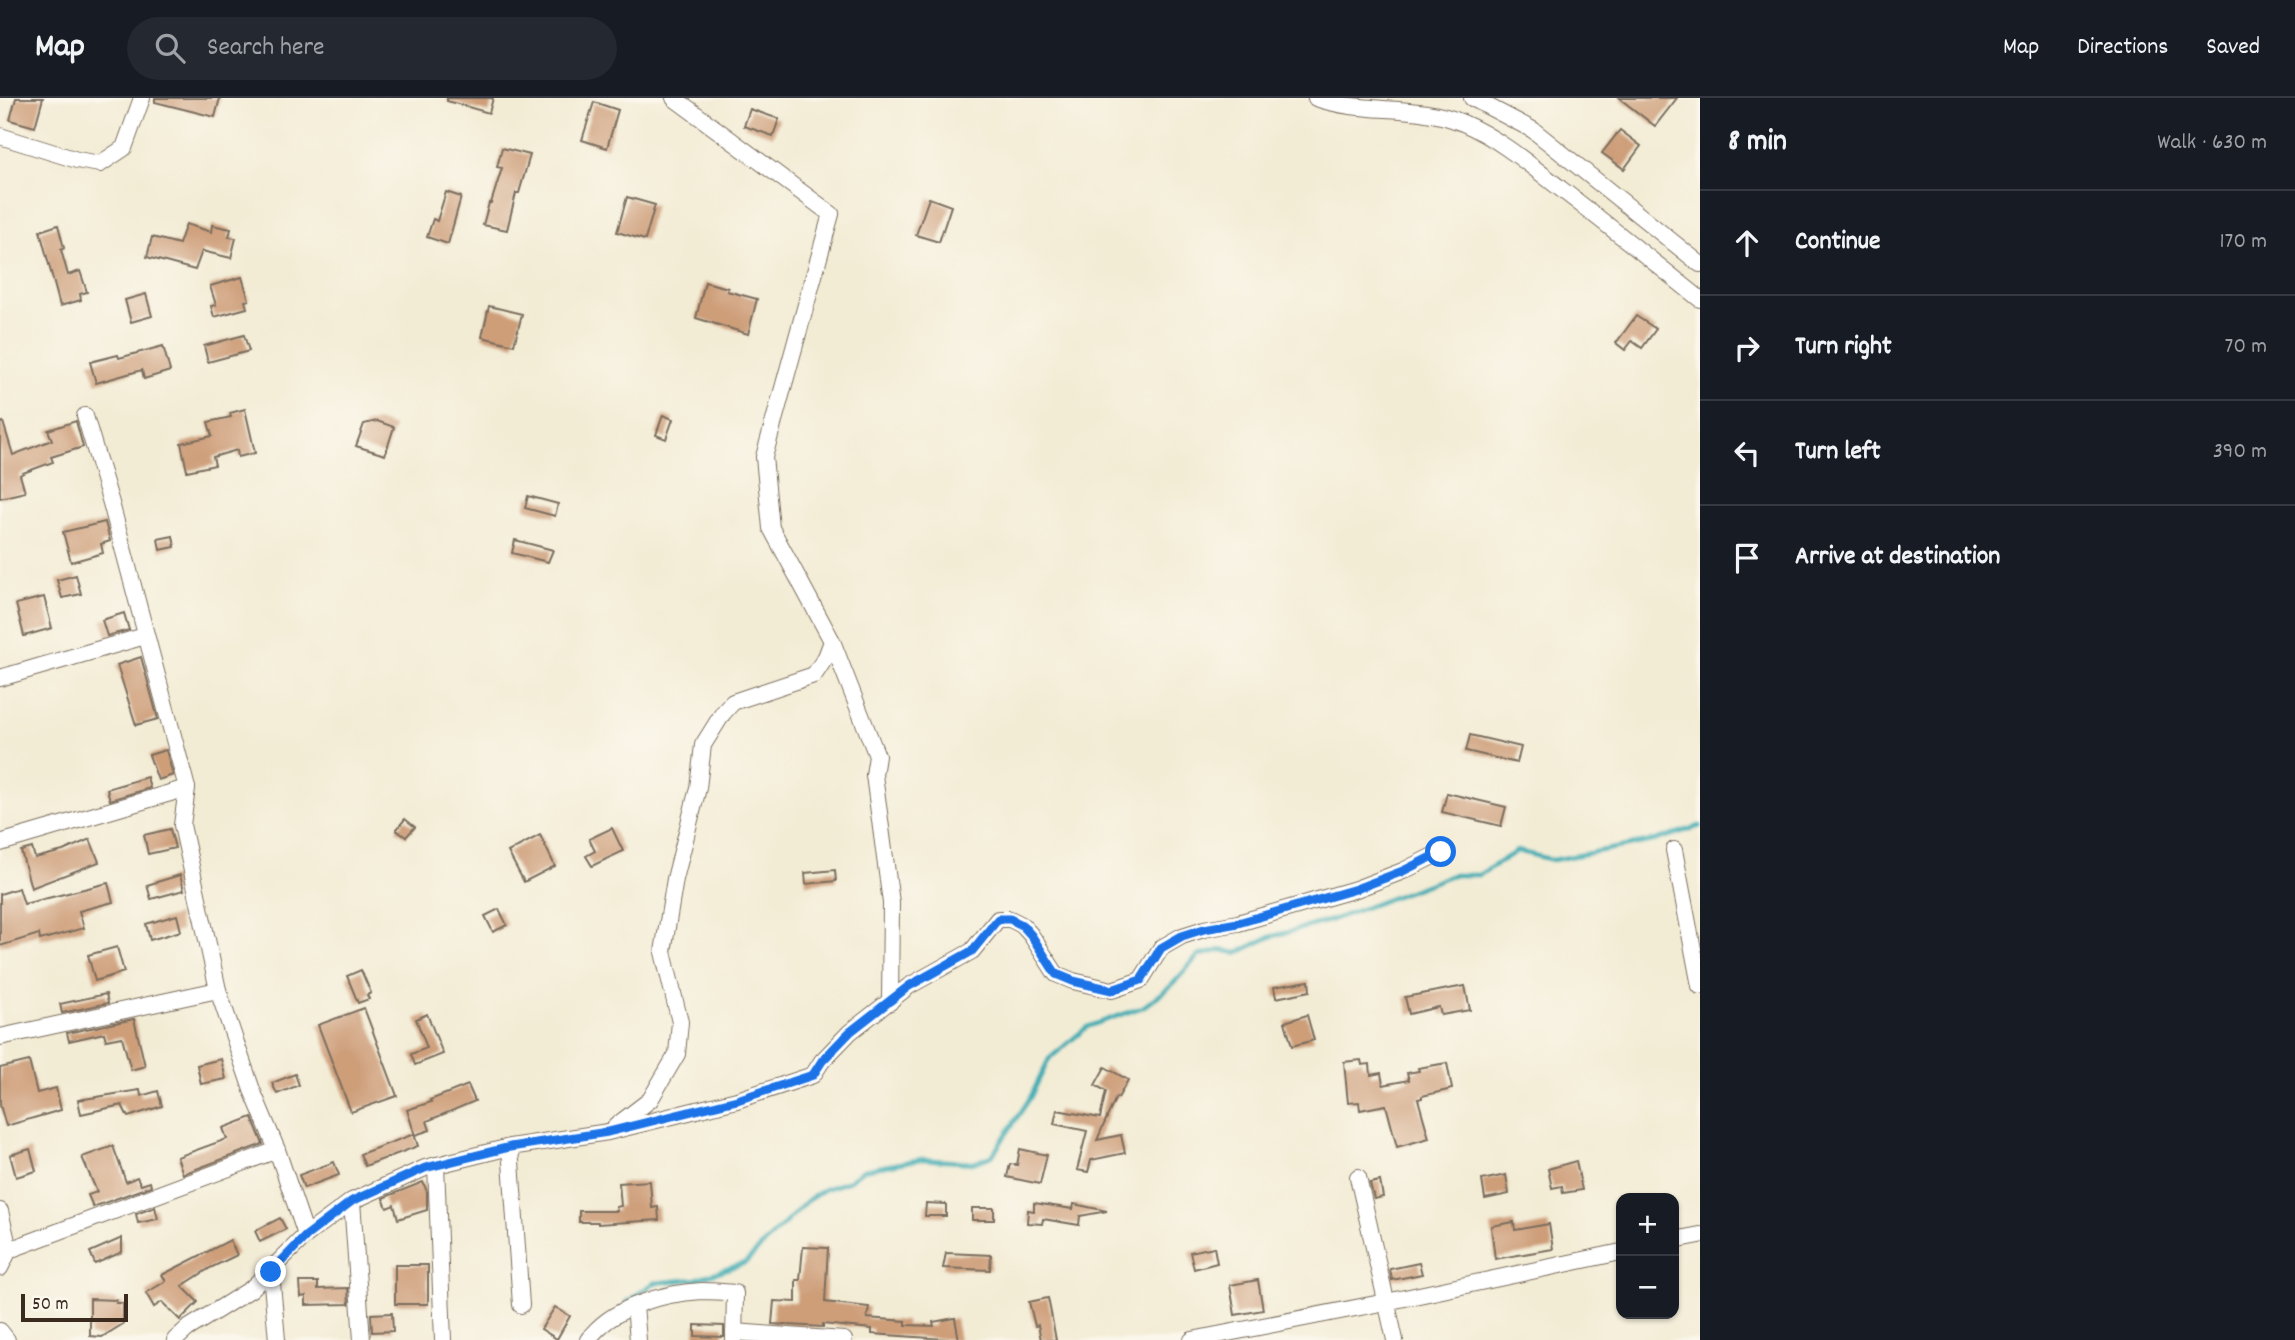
<!DOCTYPE html>
<meta charset="utf-8">
<style>
body{margin:0;font-family:Dekko,sans-serif;background:#242831;color:#f1f3f6}
.controls{position:absolute;right:21px;bottom:21px;display:grid;overflow:hidden;border-radius:14px;box-shadow:0 2px 5px #0004}
.controls button{width:63px;height:63px;display:grid;place-items:center;padding:0;border:0;border-bottom:2px solid #363941;background:#171b24;color:#f1f3f6;font:35px sans-serif}
.scale{position:absolute;left:21px;bottom:18px;width:107px;box-sizing:border-box;padding-left:7px;border:4px solid #3b2a1e;border-top:0;font-size:19px;line-height:24px;white-space:nowrap;color:#3b2a1e;-webkit-text-stroke:5px #fbf7ec;paint-order:stroke}
.stop{position:absolute;width:21px;height:21px;margin:-16px;border:5px solid #1a73e8;border-radius:50%;background:#fff}
.stop.end{background:#1a73e8;border-color:#fff;box-shadow:0 2px 7px #0008}
.list{margin:0;padding:0;list-style:none}
h2{display:flex;justify-content:space-between;align-items:center;height:91px;margin:0;padding:0 28px;font-size:30px}
h2 small{font-size:23px;font-weight:400;color:#9ea1a6}
.list li{display:grid;grid-template-columns:46px 1fr auto;gap:21px;align-items:center;box-sizing:border-box;height:105px;padding:0 28px;border-top:2px solid #363941}
.list b{display:block;font-size:26px;white-space:nowrap}
.list em{font-size:23px;font-style:normal;color:#9ea1a6}
.icon{flex:none;width:38px;height:38px;fill:none;stroke:currentColor;stroke-width:2;stroke-linecap:round;stroke-linejoin:round}
.map{position:relative;flex:none;width:1700px;height:1242px;overflow:hidden}
header{display:flex;align-items:center;gap:42px;box-sizing:border-box;height:98px;padding:0 35px;background:#171b24;border-bottom:2px solid #363941}
header strong{font-size:33px}
nav{display:flex;gap:38px;margin-inline-start:auto;font-size:24px}
.search{width:490px;height:63px;background:#242831;display:flex;align-items:center;gap:18px;box-sizing:border-box;padding:0 24px;border-radius:38px;color:#9ea1a6;font-size:26px}
main{display:flex}
aside{flex:1;background:#171b24}
.map>svg:first-child{display:block}
</style>
<header>
<strong>Map</strong>
<div class="search"><svg class="icon" aria-label="search" viewBox="0 0 24 24"><circle cx="10" cy="10" r="6"/><path d="M15 15l6 6"/></svg>Search here</div>
<nav><a>Map</a><a>Directions</a><a>Saved</a></nav>
</header>
<main>
<div class="map">
<svg width="1700" height="1242" viewBox="0 0 1700 1242">
<rect width="100%" height="100%" fill="#fbf7ec"/>
<filter id="ink" filterUnits="userSpaceOnUse"><feTurbulence type="fractalNoise" baseFrequency=".0143" numOctaves="2"/><feDisplacementMap in="SourceGraphic" scale="14" xChannelSelector="R" yChannelSelector="G"/><feConvolveMatrix kernelMatrix="1 2 1 2 8 2 1 2 1" color-interpolation-filters="sRGB"/></filter>
<filter id="wash" filterUnits="userSpaceOnUse"><feTurbulence type="fractalNoise" baseFrequency=".00686" numOctaves="4" result="noise"/><feDisplacementMap in="SourceGraphic" scale="28" xChannelSelector="R" yChannelSelector="G"/><feGaussianBlur stdDeviation="1.57" result="paint"/><feColorMatrix in="noise" values="0 0 0 0 0 0 0 0 0 0 0 0 0 0 0 0 0 1.4 0 .05"/><feComposite in="paint" operator="in"/></filter>
<g filter="url(#wash)">
<rect width="100%" height="100%" fill="#f3ecd5"/>
<g fill="none" stroke-linecap="round" stroke-linejoin="round">
<!-- stream -->
<path stroke="#39abb3" stroke-width="4.5" d="M 626,1204 L 654,1185 L 696,1181 L 745,1165 L 808,1102 L 825,1091 L 847,1084 L 863,1072 L 922,1061 L 973,1065 L 992,1058 L 1030,1000 L 1049,961 L 1087,929 L 1143,909 L 1171,888 L 1198,858 L 1221,852 L 1237,855 L 1270,839 L 1332,822 L 1452,777 L 1479,777 L 1517,753 L 1553,762 L 1653,743 L 1700,728"/>
</g>
<g id="blocks">
<!-- building -->
<g fill="#ce9e79">
<path d="M 16,0 L 43,0 L 35,29 L 10,22 Z"/>
<path d="M 155,0 L 220,0 L 215,19 L 155,4 Z"/>
<path d="M 447,0 L 493,0 L 489,15 L 447,3 Z"/>
<path d="M 1619,0 L 1677,0 L 1655,28 Z"/>
<path d="M 594,4 L 618,12 L 607,50 L 582,42 Z"/>
<path d="M 750,11 L 779,21 L 773,38 L 744,28 Z"/>
<path d="M 1620,32 L 1641,48 L 1624,71 L 1602,55 Z"/>
<path d="M 502,50 L 530,57 L 519,95 L 516,95 L 507,132 L 483,127 L 489,105 L 491,105 L 502,70 L 497,69 Z"/>
<path d="M 446,94 L 461,99 L 448,146 L 427,139 L 433,121 L 437,123 Z"/>
<path d="M 627,99 L 655,107 L 645,142 L 617,134 Z"/>
<path d="M 929,100 L 951,108 L 939,144 L 916,137 Z"/>
<path d="M 186,126 L 211,134 L 212,127 L 231,131 L 229,139 L 236,140 L 231,160 L 202,153 L 195,172 L 147,159 L 152,139 L 179,146 Z"/>
<path d="M 58,127 L 64,150 L 61,152 L 68,177 L 80,173 L 87,194 L 80,196 L 81,202 L 60,208 L 40,133 Z"/>
<path d="M 242,179 L 249,202 L 245,203 L 247,210 L 214,219 L 211,208 L 216,207 L 210,188 Z"/>
<path d="M 705,184 L 728,190 L 727,193 L 757,201 L 748,236 L 696,220 Z"/>
<path d="M 146,196 L 152,218 L 131,224 L 125,202 Z"/>
<path d="M 489,208 L 522,216 L 514,247 L 482,239 Z"/>
<path d="M 1636,218 L 1656,231 L 1642,250 L 1632,243 L 1625,252 L 1616,245 Z"/>
<path d="M 244,237 L 249,253 L 208,264 L 204,248 Z"/>
<path d="M 163,248 L 170,273 L 144,281 L 142,272 L 96,285 L 90,264 L 118,257 L 119,260 Z"/>
<path d="M 245,311 L 255,355 L 238,359 L 237,352 L 213,359 L 215,367 L 187,373 L 181,345 L 212,338 L 208,324 L 231,319 L 230,315 Z"/>
<path d="M 663,317 L 673,321 L 666,341 L 656,337 Z"/>
<path d="M 76,323 L 83,349 L 51,359 L 53,364 L 23,375 L 20,377 L 25,394 L 0,400 L 0,325 L 3,324 L 13,357 L 52,342 L 48,332 Z"/>
<path d="M 377,323 L 394,329 L 385,357 L 356,348 L 364,326 Z"/>
<path d="M 528,398 L 558,406 L 555,418 L 525,410 Z"/>
<path d="M 105,424 L 110,443 L 101,446 L 103,455 L 71,464 L 63,434 Z"/>
<path d="M 173,438 L 175,449 L 160,452 L 158,441 Z"/>
<path d="M 515,442 L 553,452 L 548,464 L 512,455 Z"/>
<path d="M 76,477 L 81,496 L 62,500 L 57,482 Z"/>
<path d="M 44,499 L 52,530 L 24,538 L 16,506 Z"/>
<path d="M 124,515 L 129,532 L 107,538 L 102,522 Z"/>
<path d="M 141,559 L 158,621 L 136,627 L 117,567 Z"/>
<path d="M 1470,637 L 1521,649 L 1517,665 L 1466,653 Z"/>
<path d="M 166,652 L 173,677 L 158,682 L 149,657 Z"/>
<path d="M 147,679 L 150,690 L 110,702 L 107,691 Z"/>
<path d="M 1447,695 L 1506,709 L 1501,728 L 1442,714 Z"/>
<path d="M 405,721 L 415,729 L 406,739 L 396,732 Z"/>
<path d="M 612,730 L 623,753 L 592,768 L 586,758 L 595,753 L 589,741 Z"/>
<path d="M 170,731 L 175,750 L 148,756 L 144,737 Z"/>
<path d="M 540,737 L 555,768 L 524,784 L 508,754 Z"/>
<path d="M 90,741 L 99,764 L 31,790 L 21,753 L 32,750 L 35,760 L 63,753 Z"/>
<path d="M 835,772 L 836,783 L 806,786 L 805,775 Z"/>
<path d="M 180,777 L 184,792 L 151,801 L 147,787 Z"/>
<path d="M 108,785 L 113,804 L 79,813 L 84,830 L 40,842 L 39,836 L 0,848 L 0,796 L 19,790 L 24,806 Z"/>
<path d="M 499,811 L 507,827 L 493,834 L 485,818 Z"/>
<path d="M 177,817 L 181,833 L 150,842 L 146,826 Z"/>
<path d="M 117,849 L 124,874 L 95,883 L 88,857 Z"/>
<path d="M 361,872 L 371,895 L 367,897 L 369,901 L 358,905 L 347,878 Z"/>
<path d="M 1309,883 L 1310,893 L 1276,900 L 1274,889 Z"/>
<path d="M 1465,888 L 1470,912 L 1441,917 L 1439,909 L 1409,916 L 1405,899 Z"/>
<path d="M 106,896 L 108,905 L 62,915 L 60,906 Z"/>
<path d="M 364,910 L 397,998 L 351,1014 L 318,927 Z"/>
<path d="M 427,916 L 443,956 L 415,967 L 411,956 L 427,950 L 416,921 Z"/>
<path d="M 1307,917 L 1314,942 L 1292,948 L 1285,924 Z"/>
<path d="M 134,921 L 145,968 L 131,972 L 122,939 L 106,942 L 104,935 L 69,943 L 67,935 Z"/>
<path d="M 221,961 L 226,981 L 201,986 L 197,967 Z"/>
<path d="M 1361,962 L 1362,967 L 1370,966 L 1371,977 L 1381,975 L 1383,987 L 1409,982 L 1407,975 L 1419,973 L 1418,970 L 1447,965 L 1452,991 L 1422,998 L 1422,1000 L 1418,1001 L 1429,1040 L 1397,1049 L 1386,1007 L 1360,1012 L 1359,1004 L 1348,1005 L 1344,964 Z"/>
<path d="M 29,963 L 37,995 L 56,990 L 61,1012 L 6,1028 L 0,1007 L 0,970 Z"/>
<path d="M 1105,969 L 1128,982 L 1118,1000 L 1116,999 L 1097,1042 L 1121,1037 L 1125,1055 L 1091,1062 L 1088,1074 L 1077,1072 L 1087,1033 L 1054,1026 L 1057,1012 L 1100,1020 L 1106,993 L 1095,987 Z"/>
<path d="M 295,976 L 299,987 L 277,996 L 272,985 Z"/>
<path d="M 468,987 L 475,1003 L 427,1023 L 430,1032 L 415,1037 L 407,1012 L 431,1004 L 430,1002 Z"/>
<path d="M 140,992 L 141,998 L 158,993 L 162,1008 L 128,1019 L 122,1007 L 81,1016 L 78,1002 Z"/>
<path d="M 252,1019 L 263,1046 L 183,1076 L 177,1059 L 227,1041 L 223,1030 Z"/>
<path d="M 414,1036 L 418,1048 L 365,1068 L 360,1056 Z"/>
<path d="M 113,1048 L 126,1084 L 137,1079 L 141,1087 L 150,1084 L 151,1088 L 93,1109 L 88,1097 L 97,1094 L 82,1059 Z"/>
<path d="M 30,1051 L 36,1073 L 16,1079 L 10,1057 Z"/>
<path d="M 1020,1051 L 1047,1057 L 1040,1086 L 1007,1079 L 1010,1066 L 1017,1067 Z"/>
<path d="M 1576,1063 L 1582,1092 L 1563,1095 L 1562,1088 L 1552,1090 L 1548,1071 Z"/>
<path d="M 334,1064 L 339,1077 L 304,1090 L 299,1077 Z"/>
<path d="M 1506,1077 L 1509,1096 L 1485,1101 L 1482,1082 Z"/>
<path d="M 650,1083 L 652,1110 L 658,1109 L 659,1122 L 598,1126 L 598,1124 L 579,1124 L 579,1113 L 617,1113 L 616,1109 L 621,1108 L 619,1085 Z"/>
<path d="M 1380,1083 L 1383,1099 L 1374,1101 L 1370,1085 Z"/>
<path d="M 423,1084 L 427,1094 L 427,1112 L 398,1121 L 394,1107 L 387,1110 L 383,1100 Z"/>
<path d="M 926,1105 L 946,1106 L 946,1118 L 925,1118 Z"/>
<path d="M 1034,1105 L 1073,1111 L 1074,1106 L 1107,1113 L 1080,1118 L 1079,1127 L 1043,1121 L 1042,1126 L 1027,1125 L 1028,1112 L 1034,1113 Z"/>
<path d="M 155,1109 L 158,1121 L 138,1125 L 136,1116 Z"/>
<rect x="972" y="1110" width="22" height="12"/>
<path d="M 280,1120 L 286,1131 L 260,1144 L 255,1133 Z"/>
<path d="M 1514,1124 L 1515,1132 L 1549,1126 L 1553,1151 L 1495,1161 L 1491,1128 Z"/>
<path d="M 122,1140 L 122,1154 L 95,1166 L 90,1154 Z"/>
<path d="M 230,1142 L 237,1157 L 210,1170 L 182,1188 L 198,1204 L 180,1222 L 162,1204 L 154,1209 L 146,1195 L 166,1183 L 162,1177 Z"/>
<path d="M 803,1149 L 828,1150 L 825,1204 L 869,1209 L 867,1220 L 906,1223 L 906,1227 L 934,1228 L 933,1224 L 955,1220 L 959,1242 L 872,1236 L 872,1231 L 823,1226 L 823,1229 L 772,1226 L 774,1203 L 796,1204 L 796,1182 L 800,1182 Z"/>
<path d="M 1214,1149 L 1217,1165 L 1194,1171 L 1190,1154 Z"/>
<path d="M 946,1155 L 991,1157 L 990,1172 L 943,1170 Z"/>
<path d="M 1419,1165 L 1422,1176 L 1392,1182 L 1390,1171 Z"/>
<rect x="395" y="1167" width="33" height="39"/>
<path d="M 1258,1182 L 1263,1212 L 1235,1217 L 1230,1187 Z"/>
<path d="M 300,1184 L 318,1184 L 318,1191 L 348,1190 L 349,1206 L 306,1207 L 306,1198 L 301,1199 Z"/>
<path d="M 1048,1200 L 1051,1215 L 1056,1242 L 1041,1242 L 1038,1227 L 1035,1228 L 1029,1204 Z"/>
<path d="M 90,1201 L 117,1202 L 116,1205 L 123,1205 L 123,1226 L 102,1239 L 90,1238 Z"/>
<path d="M 555,1209 L 570,1218 L 557,1241 L 541,1231 Z"/>
<path d="M 392,1215 L 393,1233 L 372,1234 L 371,1216 Z"/>
<path d="M 695,1227 L 724,1228 L 724,1239 L 695,1238 Z"/>
</g>
</g>
</g>
<g filter="url(#ink)">
<use href="#blocks" fill-opacity="0" stroke="#7b6e5e" stroke-width="2"/>
<g fill="none" stroke-linecap="round" stroke-linejoin="round">
<!-- minor casing -->
<g stroke="#7b6e5e" stroke-width="18">
<g id="minor">
<path d="M 674,0 L 831,116 L 764,359 L 771,430 L 832,543 L 877,658 L 874,677 L 891,805 L 890,904"/>
<path d="M 1316,0 C 1364,17 1416,5 1463,25 C 1500,41 1530,67 1561,91 C 1608,127 1654,164 1700,201"/>
<path d="M 1472,0 L 1533,32 L 1700,166"/>
<path d="M 0,38 L 77,62 L 100,66 L 124,50 L 142,0"/>
<path d="M 85,318 L 111,405 L 187,690 L 182,727 L 218,892 L 252,992 L 277,1052 L 306,1137"/>
<path d="M 0,580 L 145,538"/>
<path d="M 0,745 L 187,690"/>
<path d="M 1674,752 L 1700,888"/>
<path d="M 0,939 L 218,892"/>
<path d="M 616,1028 L 650,1002 L 677,956 L 680,924 L 663,854 L 675,781 L 698,690 L 703,647 L 723,615 L 733,604 L 814,577 L 826,559 L 832,543"/>
<path d="M 510,1049 L 521,1207"/>
<path d="M 436,1067 L 443,1242"/>
<path d="M 1358,1079 L 1395,1242"/>
<path d="M 352,1103 L 362,1242"/>
<path d="M 0,1113 L 9,1152 L 0,1170"/>
<path d="M 1674,1142 L 1700,1137"/>
<path d="M 9,1152 L 277,1052"/>
<path d="M 271,1174 L 277,1242"/>
<path d="M 635,1208 L 638,1242"/>
<path d="M 0,1233 L 7,1242"/>
<path d="M 734,1234 L 844,1242"/>
<path d="M 175,1242 L 187,1231 L 251,1191 L 306,1137 L 352,1103 L 425,1070 L 510,1049 L 608,1034 L 737,1002 L 813,977 L 822,963 L 850,934 L 909,888 L 972,853 L 998,821 L 1010,821 L 1022,827 L 1031,837 L 1056,876 L 1073,883 L 1112,892 L 1141,882 L 1161,850 L 1182,838 L 1204,831 L 1238,825 L 1356,791 L 1403,773 L 1441,754"/>
<path d="M 588,1242 C 611,1209 663,1195 702,1193 C 713,1193 725,1194 735,1195 L 734,1242"/>
<path d="M 1192,1242 L 1386,1204 L 1621,1154"/>
</g>
</g>
<!-- minor -->
<use href="#minor" stroke="#fff" stroke-width="16"/>
</g>
</g>
<g fill="none" stroke-linecap="round" stroke-linejoin="round" filter="url(#ink)">
<!-- route -->
<path stroke="#1a73e8" stroke-width="9" d="M 271,1174 L 306,1138 L 352,1103 L 425,1070 L 510,1049 L 608,1034 L 737,1002 L 813,977 L 822,963 L 850,934 L 909,888 L 972,853 L 998,821 L 1010,821 L 1022,827 L 1031,837 L 1056,876 L 1073,883 L 1112,892 L 1141,882 L 1161,850 L 1182,838 L 1204,831 L 1238,825 L 1356,791 L 1403,773 L 1441,754"/>
</g>
</svg>
<div class="controls">
<button>+</button>
<button>−</button>
</div>
<div class="scale">50 m</div>
<div class="stop" style="left:1441px;top:754px"></div>
<div class="stop end" style="left:271px;top:1174px"></div>
</div>
<aside>
<h2>8 min<small>Walk · 630 m</small></h2>
<ul class="list">
<li><svg class="icon" aria-label="ahead" viewBox="0 0 24 24"><path d="M12 20V5M6 11l6-6 6 6"/></svg><div><b>Continue</b></div><em>170 m</em></li>
<li><svg class="icon" aria-label="right" viewBox="0 0 24 24"><path d="M7 20v-9h11M14 6l5 5-5 5"/></svg><div><b>Turn right</b></div><em>70 m</em></li>
<li><svg class="icon" aria-label="left" viewBox="0 0 24 24"><path d="M17 20v-9H6M10 6l-5 5 5 5"/></svg><div><b>Turn left</b></div><em>390 m</em></li>
<li><svg class="icon" aria-label="arrive" viewBox="0 0 24 24"><path d="M6 21V4h12l-3 4 3 4H6"/></svg><div><b>Arrive at destination</b></div></li>
</ul>
</aside>
</main>
